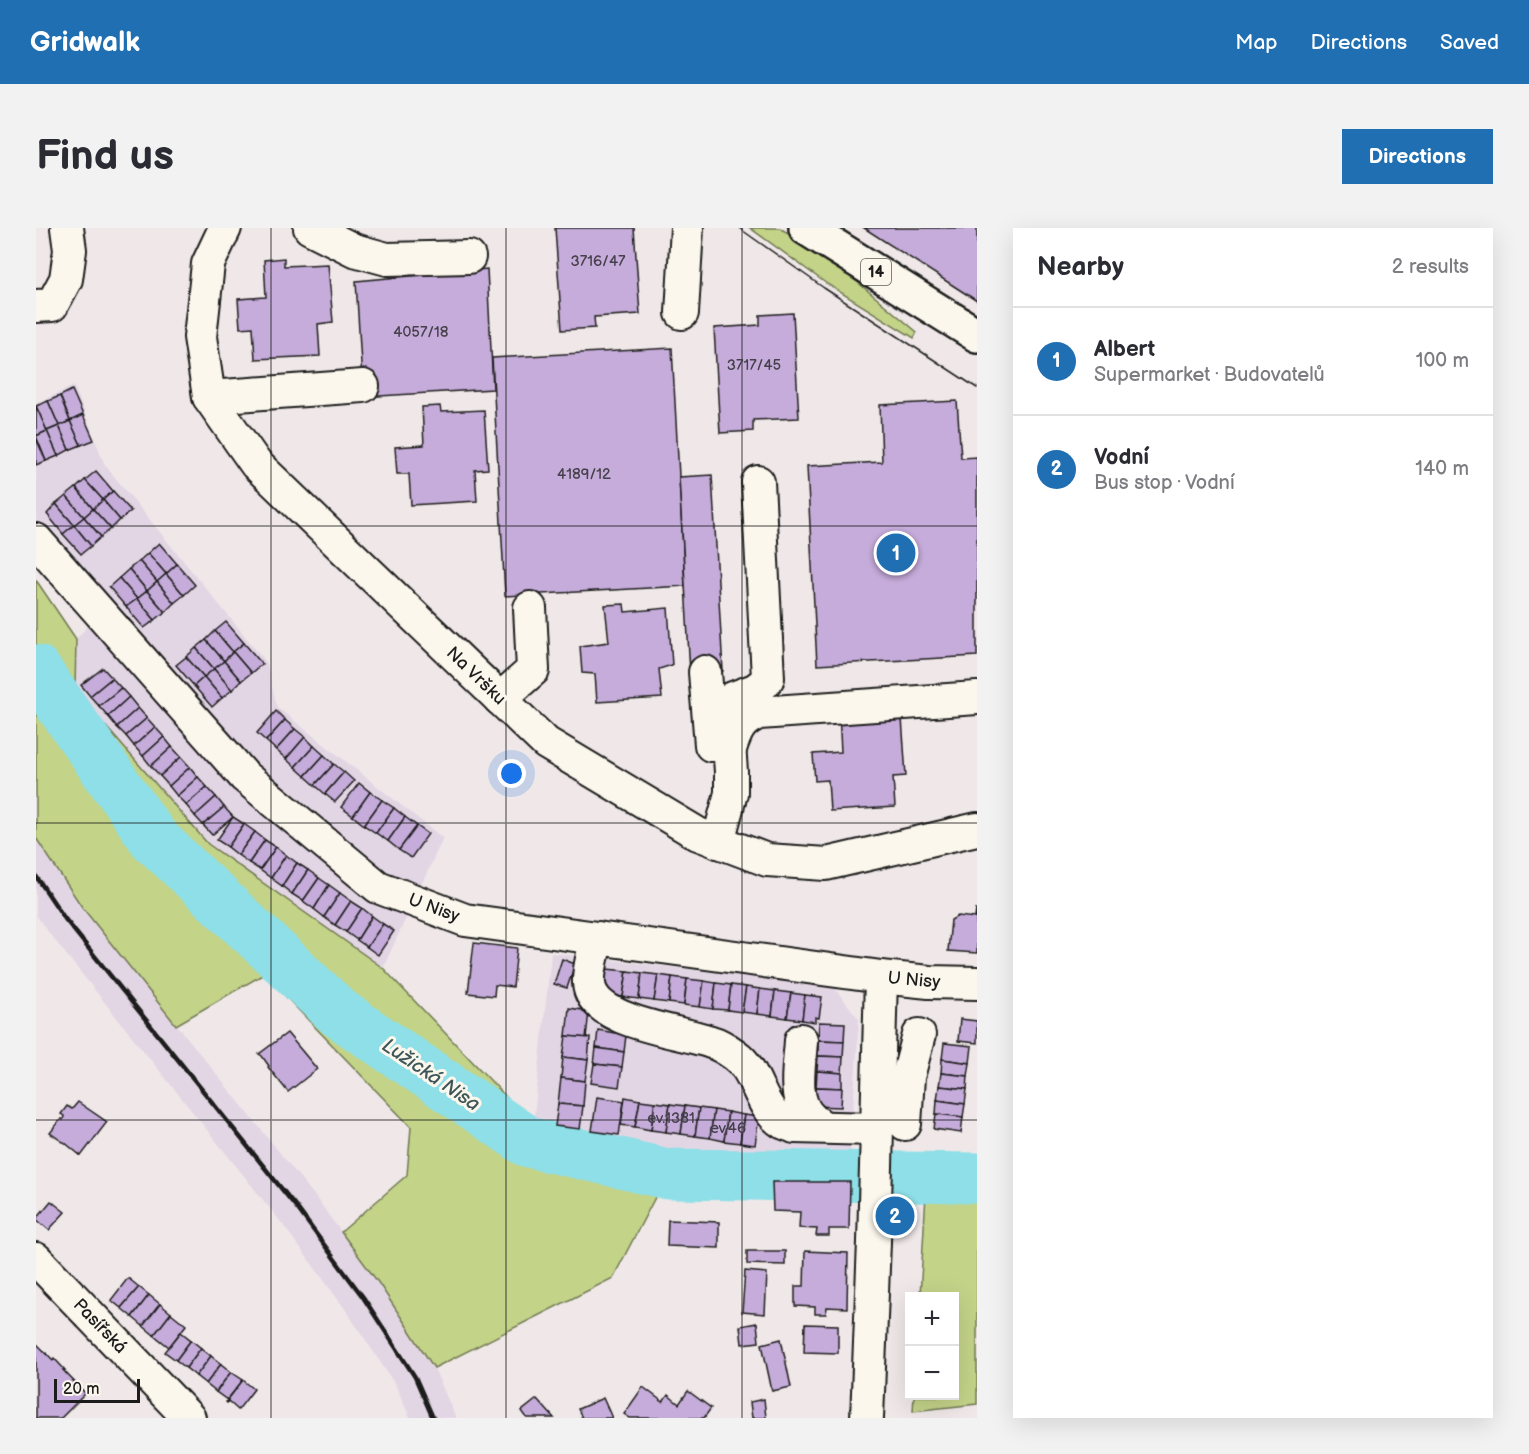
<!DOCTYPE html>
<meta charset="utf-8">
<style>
body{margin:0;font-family:"Balsamiq Sans",sans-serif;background:#f2f2f3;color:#2b2b33}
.controls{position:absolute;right:18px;bottom:18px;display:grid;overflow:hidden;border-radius:0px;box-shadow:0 6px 24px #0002}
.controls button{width:54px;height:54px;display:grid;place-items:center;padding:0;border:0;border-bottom:2px solid #e1e1e2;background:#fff;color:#2b2b33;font:30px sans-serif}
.scale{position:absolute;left:18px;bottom:15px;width:86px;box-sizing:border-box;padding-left:6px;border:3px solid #1c1c1c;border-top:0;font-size:16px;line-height:21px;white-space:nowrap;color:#1c1c1c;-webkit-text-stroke:4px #fbf7ec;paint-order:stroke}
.you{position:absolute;left:476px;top:546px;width:21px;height:21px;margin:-15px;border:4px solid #fff;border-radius:50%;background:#1a73e8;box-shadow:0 0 0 9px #1a73e833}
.badge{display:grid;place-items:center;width:39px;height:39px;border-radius:50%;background:#1f6fb2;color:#fff;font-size:20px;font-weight:700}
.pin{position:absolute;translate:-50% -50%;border:3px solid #fff;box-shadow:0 2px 6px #0006}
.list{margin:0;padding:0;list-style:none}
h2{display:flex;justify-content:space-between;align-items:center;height:78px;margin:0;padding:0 24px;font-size:26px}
h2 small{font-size:20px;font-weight:400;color:#7c7c81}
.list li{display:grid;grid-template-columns:39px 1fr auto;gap:18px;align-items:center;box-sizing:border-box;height:108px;padding:0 24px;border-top:2px solid #e1e1e2}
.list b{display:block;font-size:22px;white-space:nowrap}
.list p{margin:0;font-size:20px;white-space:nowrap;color:#7c7c81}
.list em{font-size:20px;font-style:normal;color:#7c7c81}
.map{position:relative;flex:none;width:941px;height:1190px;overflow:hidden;border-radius:0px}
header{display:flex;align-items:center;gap:36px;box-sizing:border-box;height:84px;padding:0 30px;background:#1f6fb2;color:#fff}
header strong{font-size:28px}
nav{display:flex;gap:33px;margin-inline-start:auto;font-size:21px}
.intro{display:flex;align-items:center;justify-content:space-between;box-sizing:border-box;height:144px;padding:0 36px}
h1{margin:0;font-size:42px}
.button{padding:15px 27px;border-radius:0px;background:#1f6fb2;color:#fff;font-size:21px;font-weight:700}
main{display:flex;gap:36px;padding:0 36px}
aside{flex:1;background:#fff;border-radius:0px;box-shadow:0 6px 24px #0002}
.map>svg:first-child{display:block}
</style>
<header>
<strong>Gridwalk</strong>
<nav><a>Map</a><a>Directions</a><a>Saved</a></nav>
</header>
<div class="intro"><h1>Find us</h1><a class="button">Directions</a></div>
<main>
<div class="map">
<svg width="941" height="1190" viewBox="0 0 941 1190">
<rect width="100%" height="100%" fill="#f0e8e8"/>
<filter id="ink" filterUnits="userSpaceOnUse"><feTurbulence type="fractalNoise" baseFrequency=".0167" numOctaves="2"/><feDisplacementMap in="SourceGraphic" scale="12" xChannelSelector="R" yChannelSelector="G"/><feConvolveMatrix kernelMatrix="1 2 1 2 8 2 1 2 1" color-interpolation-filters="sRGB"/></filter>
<g filter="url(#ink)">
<!-- built -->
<g fill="#e3d6e4">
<path d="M 38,158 L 69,237 L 231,435 L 241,479 L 407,610 L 347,740 L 172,616 L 39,463 L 40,411 L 64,384 L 0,312 L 0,175 Z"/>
<path d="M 0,610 L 46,679 L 278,967 L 344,1057 L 398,1140 L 420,1190 L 374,1190 L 360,1158 L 309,1081 L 244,993 L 12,704 L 0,687 Z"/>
<path d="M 515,725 L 797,758 L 823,791 L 814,930 L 639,931 L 511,905 L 497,897 Z"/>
</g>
<!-- green -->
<g fill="#c3d388" stroke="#707852" stroke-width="1.5">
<path d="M 714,0 L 744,0 L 795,32 L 881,104 L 878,110 L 791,56 Z"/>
<path d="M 0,352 L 40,411 L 39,463 L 172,616 L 347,740 L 497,897 L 511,905 L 639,931 L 577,1050 L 398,1140 L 344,1057 L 305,1004 L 371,947 L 375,899 L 228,746 L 140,797 L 46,679 L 0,610 Z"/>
<path d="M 890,966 L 941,967 L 941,1176 L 877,1183 L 878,1168 L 918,1168 L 918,1068 L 884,1068 Z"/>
</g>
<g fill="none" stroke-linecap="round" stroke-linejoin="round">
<!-- river -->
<path stroke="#8edfe7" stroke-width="51" d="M 0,442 L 118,611 L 303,785 L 492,914 L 632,946 L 941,950"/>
</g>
<!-- building -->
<g fill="#c6acda" stroke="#1c1c1c" stroke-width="1.5">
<path d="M 519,0 L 598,0 L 604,86 L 558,89 L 559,100 L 526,102 Z"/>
<path d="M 828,0 L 941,0 L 941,73 Z"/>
<path d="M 248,30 L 248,38 L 292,36 L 297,94 L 282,96 L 284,128 L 219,131 L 217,99 L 204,100 L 202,71 L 230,69 L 228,32 Z"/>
<path d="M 451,41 L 457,161 L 327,169 L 320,53 Z"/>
<path d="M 757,85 L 763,190 L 717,192 L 717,203 L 684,205 L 678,100 L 724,97 L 724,87 Z"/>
<path d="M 636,120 L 649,358 L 469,368 L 456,130 Z"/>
<path d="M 36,162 L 47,187 L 34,193 L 24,168 Z"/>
<path d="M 24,168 L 34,193 L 23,198 L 12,173 Z"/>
<path d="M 12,173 L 23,198 L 11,203 L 0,178 Z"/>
<path d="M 921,173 L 925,230 L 941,229 L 941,428 L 781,437 L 771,238 L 846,234 L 844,177 Z"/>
<path d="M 0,178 L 11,203 L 0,208 Z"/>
<path d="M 404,178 L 405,184 L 448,182 L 452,241 L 439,242 L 441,273 L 375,277 L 373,246 L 361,246 L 359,219 L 388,217 L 386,179 Z"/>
<path d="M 47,187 L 58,212 L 45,217 L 34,193 Z"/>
<path d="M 34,193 L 45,217 L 33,222 L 23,198 Z"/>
<path d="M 23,198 L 33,222 L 22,228 L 11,203 Z"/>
<path d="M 11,203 L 22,228 L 10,233 L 0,208 Z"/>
<path d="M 0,210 L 10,233 L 0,237 Z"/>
<path d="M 60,243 L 77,263 L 67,272 L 49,252 Z"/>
<path d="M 676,247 L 687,443 L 654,445 L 643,249 Z"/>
<path d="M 49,252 L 67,272 L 57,281 L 40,260 Z"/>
<path d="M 40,260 L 57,281 L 48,289 L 30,268 Z"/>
<path d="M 77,263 L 95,283 L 84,292 L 67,272 Z"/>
<path d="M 30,268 L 48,289 L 38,297 L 20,276 Z"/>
<path d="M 67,272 L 84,292 L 75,301 L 57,281 Z"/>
<path d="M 20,276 L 38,297 L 27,306 L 11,286 Z"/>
<path d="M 57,281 L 75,301 L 65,309 L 48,289 Z"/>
<path d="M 48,289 L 65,309 L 55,318 L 38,297 Z"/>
<path d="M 38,297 L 55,318 L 45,326 L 27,306 Z"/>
<path d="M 123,315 L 141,336 L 130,346 L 112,325 Z"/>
<path d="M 112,325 L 130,346 L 121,354 L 103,333 Z"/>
<path d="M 103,333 L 121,354 L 111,363 L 93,341 Z"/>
<path d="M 141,336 L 159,357 L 148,367 L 130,346 Z"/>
<path d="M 93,341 L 111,363 L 101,371 L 83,350 Z"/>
<path d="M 130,346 L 148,367 L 138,375 L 121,354 Z"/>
<path d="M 83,350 L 101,371 L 90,379 L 73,359 Z"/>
<path d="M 121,354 L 138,375 L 129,384 L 111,363 Z"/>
<path d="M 111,363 L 129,384 L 119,392 L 101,371 Z"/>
<path d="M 101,371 L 119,392 L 108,400 L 90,379 Z"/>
<path d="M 588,376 L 589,384 L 632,380 L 636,437 L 623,441 L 626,470 L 561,474 L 559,446 L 546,445 L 544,418 L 573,414 L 569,377 Z"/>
<path d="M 190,394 L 208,415 L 197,424 L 179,403 Z"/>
<path d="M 179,403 L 197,424 L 188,433 L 170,412 Z"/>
<path d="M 170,412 L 188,433 L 178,441 L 160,420 Z"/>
<path d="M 208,415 L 226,436 L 215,445 L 197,424 Z"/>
<path d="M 160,420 L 178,441 L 168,449 L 150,429 Z"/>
<path d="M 197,424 L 215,445 L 205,453 L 188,433 Z"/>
<path d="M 150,429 L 168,449 L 158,458 L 140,437 Z"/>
<path d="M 188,433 L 205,453 L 196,462 L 178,441 Z"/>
<path d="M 67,440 L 76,450 L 54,468 L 45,457 Z"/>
<path d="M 178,441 L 196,462 L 186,470 L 168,449 Z"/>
<path d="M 168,449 L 186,470 L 176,479 L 158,458 Z"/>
<path d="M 76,450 L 85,460 L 63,478 L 54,468 Z"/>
<path d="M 85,460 L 93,469 L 72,488 L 63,478 Z"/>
<path d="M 93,469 L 102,480 L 81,499 L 72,488 Z"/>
<path d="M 102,480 L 111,490 L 90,508 L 81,499 Z"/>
<path d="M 240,483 L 249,492 L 230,513 L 221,505 Z"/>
<path d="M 803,485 L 866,490 L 870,548 L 857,549 L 859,579 L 794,583 L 792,552 L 779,553 L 777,526 L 805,524 Z"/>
<path d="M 111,490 L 119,499 L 98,518 L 90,508 Z"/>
<path d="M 249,492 L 259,501 L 240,522 L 230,513 Z"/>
<path d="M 119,499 L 128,509 L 107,528 L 98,518 Z"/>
<path d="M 259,501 L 269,509 L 250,531 L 240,522 Z"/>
<path d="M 128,509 L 136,519 L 115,538 L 107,528 Z"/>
<path d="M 269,509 L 278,518 L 259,539 L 250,531 Z"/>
<path d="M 278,518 L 288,527 L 269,548 L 259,539 Z"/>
<path d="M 136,519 L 145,529 L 124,548 L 115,538 Z"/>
<path d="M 288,527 L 298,536 L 279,557 L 269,548 Z"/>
<path d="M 145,529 L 154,539 L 133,558 L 124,548 Z"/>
<path d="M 298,536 L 308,544 L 289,566 L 279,557 Z"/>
<path d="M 154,539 L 162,549 L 141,568 L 133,558 Z"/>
<path d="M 308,544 L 318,553 L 299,574 L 289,566 Z"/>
<path d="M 162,549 L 171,559 L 150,577 L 141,568 Z"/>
<path d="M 323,555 L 334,564 L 317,588 L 305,579 Z"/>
<path d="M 171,559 L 180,569 L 159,588 L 150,577 Z"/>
<path d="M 334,564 L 346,572 L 328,597 L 317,588 Z"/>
<path d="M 180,569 L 188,579 L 167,597 L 159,588 Z"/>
<path d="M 346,572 L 358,580 L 340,605 L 328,597 Z"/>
<path d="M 188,579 L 197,589 L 176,607 L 167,597 Z"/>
<path d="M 358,580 L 369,589 L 352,613 L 340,605 Z"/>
<path d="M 197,589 L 208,596 L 192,619 L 181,612 Z"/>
<path d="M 369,589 L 381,598 L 363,622 L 352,613 Z"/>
<path d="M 208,596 L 219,604 L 202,627 L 192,619 Z"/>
<path d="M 381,598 L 392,606 L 375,630 L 363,622 Z"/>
<path d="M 219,604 L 229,612 L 213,635 L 202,627 Z"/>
<path d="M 229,612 L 240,619 L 224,642 L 213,635 Z"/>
<path d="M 240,619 L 250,627 L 235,650 L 224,642 Z"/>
<path d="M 250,627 L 261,635 L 246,658 L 235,650 Z"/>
<path d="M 261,635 L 272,642 L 256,666 L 246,658 Z"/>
<path d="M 272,642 L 283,650 L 267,673 L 256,666 Z"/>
<path d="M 283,650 L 293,657 L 278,681 L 267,673 Z"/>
<path d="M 293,657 L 304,665 L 288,689 L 278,681 Z"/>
<path d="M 304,665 L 315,673 L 299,697 L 288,689 Z"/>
<path d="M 315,673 L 326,680 L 310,704 L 299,697 Z"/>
<path d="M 326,680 L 336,688 L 321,712 L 310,704 Z"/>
<path d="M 940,681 L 941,725 L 912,723 L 915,692 L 922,688 L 939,690 Z"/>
<path d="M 336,688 L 347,696 L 331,719 L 321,712 Z"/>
<path d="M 347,696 L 358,703 L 342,727 L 331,719 Z"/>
<path d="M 438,715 L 481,720 L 477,759 L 459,757 L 458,768 L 432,765 Z"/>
<path d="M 526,731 L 539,736 L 531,760 L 518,756 Z"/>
<path d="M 570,741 L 591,743 L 587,769 L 566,766 Z"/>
<path d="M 591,743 L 606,745 L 603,771 L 587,769 Z"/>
<path d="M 606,745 L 622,747 L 618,773 L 603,771 Z"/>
<path d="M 622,747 L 636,749 L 633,775 L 618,773 Z"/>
<path d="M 636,749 L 651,751 L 648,777 L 633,775 Z"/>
<path d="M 651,751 L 668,753 L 664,779 L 648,777 Z"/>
<path d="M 668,753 L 680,755 L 677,781 L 664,779 Z"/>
<path d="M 680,755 L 695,757 L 692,782 L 677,781 Z"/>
<path d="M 695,757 L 710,759 L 706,784 L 692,782 Z"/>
<path d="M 710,759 L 724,761 L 721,786 L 706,784 Z"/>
<path d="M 724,761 L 739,763 L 736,788 L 721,786 Z"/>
<path d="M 739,763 L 755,765 L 751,790 L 736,788 Z"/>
<path d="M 755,765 L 769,767 L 766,792 L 751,790 Z"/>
<path d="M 769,767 L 786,769 L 783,790 L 779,789 L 779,794 L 766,792 Z"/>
<path d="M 533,780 L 553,783 L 550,810 L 530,808 Z"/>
<path d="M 924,791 L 941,793 L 941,815 L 922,813 Z"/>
<path d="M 783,794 L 809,795 L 808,813 L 782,812 Z"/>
<path d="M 562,802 L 590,807 L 588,824 L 560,820 Z"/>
<path d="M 251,805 L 281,841 L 252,864 L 232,839 L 233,838 L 226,828 L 223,826 Z"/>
<path d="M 530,808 L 554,810 L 552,832 L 527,829 Z"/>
<path d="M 782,812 L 808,813 L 807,829 L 782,828 Z"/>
<path d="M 908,815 L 936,818 L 934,835 L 906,831 Z"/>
<path d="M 560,820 L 588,824 L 586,839 L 558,836 Z"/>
<path d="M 782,828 L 807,829 L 806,845 L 781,843 Z"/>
<path d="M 527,829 L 552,832 L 549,853 L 525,850 Z"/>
<path d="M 906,831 L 934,835 L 932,848 L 905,845 Z"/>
<path d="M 558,836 L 586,839 L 583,859 L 555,855 Z"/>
<path d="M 781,843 L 806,845 L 806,860 L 780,859 Z"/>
<path d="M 905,845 L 932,848 L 931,861 L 903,858 Z"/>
<path d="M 525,850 L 549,853 L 547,878 L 522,876 Z"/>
<path d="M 903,858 L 931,861 L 929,876 L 901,872 Z"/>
<path d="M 780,859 L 806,860 L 805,879 L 779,878 Z"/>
<path d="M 561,869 L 588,873 L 583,907 L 556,903 Z"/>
<path d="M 589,869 L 604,872 L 599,899 L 585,897 Z"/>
<path d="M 604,872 L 619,874 L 615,902 L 599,899 Z"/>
<path d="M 901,872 L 929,876 L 927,889 L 900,886 Z"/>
<path d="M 42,874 L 71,894 L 45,928 L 28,914 L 27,914 L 14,905 L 25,891 L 27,892 L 28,888 L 25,886 L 31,878 L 36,881 Z"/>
<path d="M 619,874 L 634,876 L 630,904 L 615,902 Z"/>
<path d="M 522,876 L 547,878 L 544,901 L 519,898 Z"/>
<path d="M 634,876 L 649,878 L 645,906 L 630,904 Z"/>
<path d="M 649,878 L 663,880 L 659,908 L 645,906 Z"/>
<path d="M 663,880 L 678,882 L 674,910 L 659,908 Z"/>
<path d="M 678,882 L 692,884 L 688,913 L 674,910 Z"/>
<path d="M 692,884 L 708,887 L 704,915 L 688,913 Z"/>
<path d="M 900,886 L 927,889 L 925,905 L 898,901 Z"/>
<path d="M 708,887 L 723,889 L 719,917 L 704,915 Z"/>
<path d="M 736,954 L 814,954 L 813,1001 L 793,1001 L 793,1008 L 780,1008 L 781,1001 L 763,1000 L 764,984 L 737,983 Z"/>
<path d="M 15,973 L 29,984 L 13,1002 L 0,991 Z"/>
<path d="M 632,992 L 683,994 L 683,1020 L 631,1018 Z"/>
<path d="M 711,1023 L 749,1023 L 749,1037 L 711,1036 Z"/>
<path d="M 769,1023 L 812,1025 L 811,1080 L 791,1079 L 790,1086 L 779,1086 L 779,1079 L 759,1078 L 759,1058 L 768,1058 Z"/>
<path d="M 709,1043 L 731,1045 L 729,1086 L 706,1084 Z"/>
<path d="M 92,1050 L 103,1059 L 85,1080 L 75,1072 Z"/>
<path d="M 103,1059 L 113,1067 L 96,1089 L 85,1080 Z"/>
<path d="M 113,1067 L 124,1076 L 107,1098 L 96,1089 Z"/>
<path d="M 124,1076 L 135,1085 L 118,1107 L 107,1098 Z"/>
<path d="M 135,1085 L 150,1097 L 133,1119 L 118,1107 Z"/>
<path d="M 721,1095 L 723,1114 L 706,1116 L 704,1098 Z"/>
<path d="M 769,1096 L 802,1097 L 802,1125 L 768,1124 Z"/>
<path d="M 145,1104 L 155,1112 L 140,1132 L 129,1124 Z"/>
<path d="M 745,1111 L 755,1159 L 736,1163 L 726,1116 Z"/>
<path d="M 155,1112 L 165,1120 L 150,1140 L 140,1132 Z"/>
<path d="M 0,1115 L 17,1132 L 18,1130 L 29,1142 L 27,1142 L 49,1165 L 51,1164 L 25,1190 L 0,1190 Z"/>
<path d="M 165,1120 L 175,1128 L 160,1148 L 150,1140 Z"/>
<path d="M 175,1128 L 185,1136 L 170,1156 L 160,1148 Z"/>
<path d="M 185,1136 L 195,1144 L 180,1164 L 170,1156 Z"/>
<path d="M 195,1144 L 207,1152 L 191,1172 L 180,1164 Z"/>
<path d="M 207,1152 L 218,1161 L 202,1182 L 192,1173 L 191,1175 L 190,1174 Z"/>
<path d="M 607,1159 L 627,1174 L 632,1167 L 643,1176 L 652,1163 L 675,1180 L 668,1190 L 594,1190 L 588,1186 Z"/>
<path d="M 567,1170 L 576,1190 L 546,1190 L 542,1181 Z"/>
<path d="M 501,1171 L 518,1190 L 491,1190 L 486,1183 Z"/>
<path d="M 728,1171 L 730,1190 L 716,1190 L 714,1174 Z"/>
</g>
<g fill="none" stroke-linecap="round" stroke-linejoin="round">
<!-- minor casing -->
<g stroke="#1c1c1c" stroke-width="36">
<g id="minor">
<path d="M 189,0 L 172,36 L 164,109 L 173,169 L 220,236 L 510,515 L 662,606 L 731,632 L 790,636 L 941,601"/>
<path d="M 274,0 L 318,22 L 351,31 L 433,29"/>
<path d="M 0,78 L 16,77 L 30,51 L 34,22 L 31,0"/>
<path d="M 646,85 L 651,0"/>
<path d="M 173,169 L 327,158"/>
<path d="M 0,312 L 209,549 L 342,659 L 429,692 L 845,749 L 893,754 L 941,755"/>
<path d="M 669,444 L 675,517"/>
<path d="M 464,471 L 497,442 L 494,380"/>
<path d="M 694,521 C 700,503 704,492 723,485 L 941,470"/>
<path d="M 682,614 L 695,565 L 695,544 L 691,488 L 693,477 L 697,470 L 719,462 L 727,456 L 732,450 L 722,254"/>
<path d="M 561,710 C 558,722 552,743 553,755 C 555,795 645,803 675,814 C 683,816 692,822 699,827 C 722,843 722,878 746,894 C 749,896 755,897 758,899 L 841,901"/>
<path d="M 765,812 C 764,836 755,872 775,890 C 779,894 783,896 787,899"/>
<path d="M 869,896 L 872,849 L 883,807"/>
<path d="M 0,1031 L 153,1190"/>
<path d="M 831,1190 L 838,1014 L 845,749"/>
</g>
</g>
<!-- major casing -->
<g stroke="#1c1c1c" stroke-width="38">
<path id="major" d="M 770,0 L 941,107"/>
</g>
<!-- minor -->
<use href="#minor" stroke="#fbf7ec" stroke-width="32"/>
<!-- major -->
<use href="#major" stroke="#fbf7ec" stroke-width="33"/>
<!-- tram -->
<path stroke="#1c1c1c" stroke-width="1.5" d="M 703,0 L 788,60 L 941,160"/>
<!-- rail -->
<path stroke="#1c1c1c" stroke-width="4.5" d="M 0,648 L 29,691 L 261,980 L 306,1041 L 327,1069 L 379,1149 L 397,1190"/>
</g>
</g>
<!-- grid -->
<path fill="none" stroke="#1c1c1c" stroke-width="1.5" stroke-opacity="0.55" d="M 235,0 L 235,1190M 470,0 L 470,1190M 706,0 L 706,1190M 0,298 L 941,298M 0,595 L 941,595M 0,892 L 941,892"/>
<g text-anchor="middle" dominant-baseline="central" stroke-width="6" stroke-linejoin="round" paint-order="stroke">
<!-- number labels -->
<g font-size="15" fill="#46404c">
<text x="562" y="33">3716/47</text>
<text x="385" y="104">4057/18</text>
<text x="718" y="137">3717/45</text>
<text x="548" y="246">4189/12</text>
<text x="635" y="890">ev.1381</text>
<text x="692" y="900">ev.46</text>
</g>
<!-- shield labels -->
<rect fill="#fbf7ec" stroke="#5f5e5a" stroke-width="1.5" x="825" y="31" width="30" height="26" rx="4.5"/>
<g font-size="16" font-weight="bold" fill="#1c1c1c">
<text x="840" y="44">14</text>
</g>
<!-- street labels -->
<g font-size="18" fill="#1c1c1c" stroke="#fbf7ec">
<text transform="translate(440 448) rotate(44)">Na Vršku</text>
<text transform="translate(398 680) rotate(20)">U Nisy</text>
<text transform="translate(878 752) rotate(5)">U Nisy</text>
<text transform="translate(64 1098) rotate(46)">Pasířská</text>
</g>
<!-- water labels -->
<g font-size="20" font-style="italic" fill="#3e5659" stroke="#fbf7ec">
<text transform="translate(395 847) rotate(34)">Lužická Nisa</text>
</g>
</g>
</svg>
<div class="controls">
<button>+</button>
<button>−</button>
</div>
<div class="scale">20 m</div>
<div class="you"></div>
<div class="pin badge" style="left:860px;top:325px">1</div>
<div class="pin badge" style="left:859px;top:988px">2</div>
</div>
<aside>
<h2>Nearby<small>2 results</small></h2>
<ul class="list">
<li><span class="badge">1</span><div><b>Albert</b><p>Supermarket · Budovatelů</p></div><em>100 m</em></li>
<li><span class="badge">2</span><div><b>Vodní</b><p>Bus stop · Vodní</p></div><em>140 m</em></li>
</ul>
</aside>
</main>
